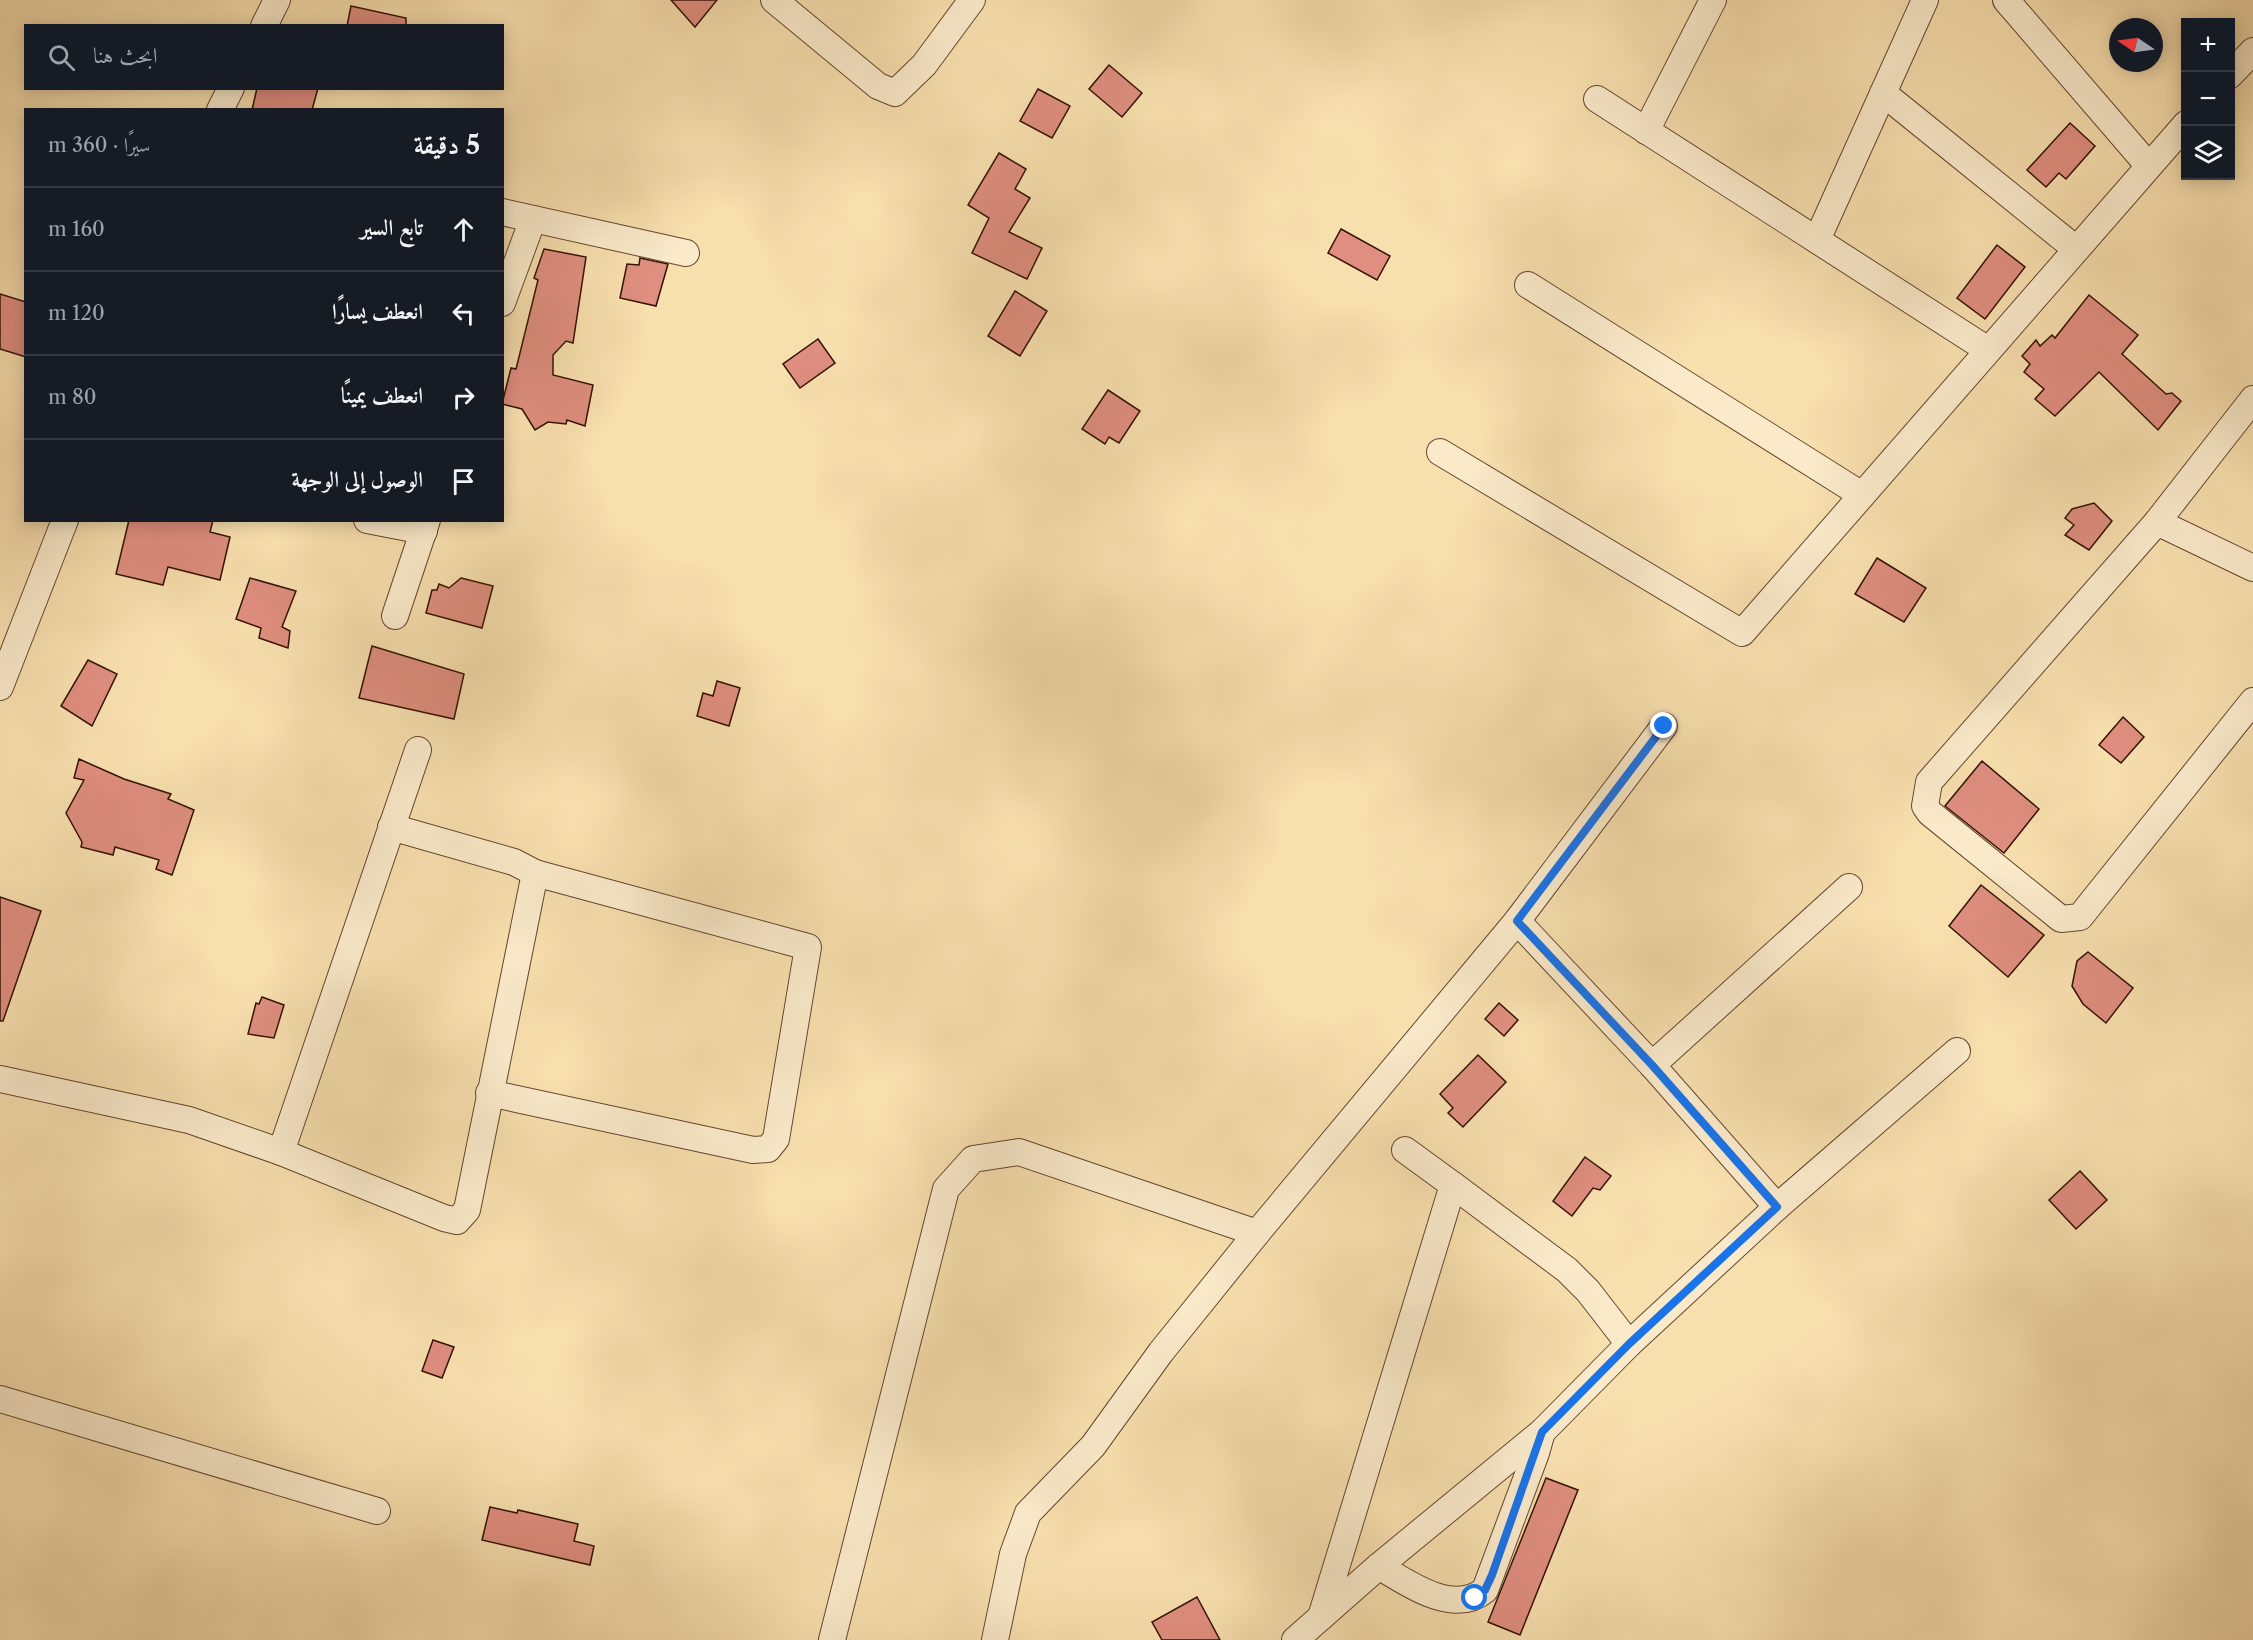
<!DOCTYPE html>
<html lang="ar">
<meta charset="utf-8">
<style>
body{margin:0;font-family:"Libre Caslon Text",Amiri,serif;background:#20242c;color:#f1f3f6;direction:rtl}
.controls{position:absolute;right:18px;top:18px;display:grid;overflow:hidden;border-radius:0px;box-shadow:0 3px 15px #0003}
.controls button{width:54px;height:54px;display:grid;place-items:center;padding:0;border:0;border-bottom:2px solid #363941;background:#171b24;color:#f1f3f6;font:30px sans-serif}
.compass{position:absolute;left:2109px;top:18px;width:54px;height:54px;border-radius:50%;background:#171b24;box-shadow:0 3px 15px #0003;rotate:283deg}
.stop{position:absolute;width:18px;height:18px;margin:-14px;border:4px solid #1a73e8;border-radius:50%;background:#fff}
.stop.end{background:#1a73e8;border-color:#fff;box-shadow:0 2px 6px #0008}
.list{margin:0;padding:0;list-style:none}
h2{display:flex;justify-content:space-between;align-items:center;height:78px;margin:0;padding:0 24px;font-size:26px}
h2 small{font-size:20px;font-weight:400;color:#9ea1a6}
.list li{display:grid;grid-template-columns:39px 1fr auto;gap:18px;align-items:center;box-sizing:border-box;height:84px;padding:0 24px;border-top:2px solid #363941}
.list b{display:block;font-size:22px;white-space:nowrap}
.list em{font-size:20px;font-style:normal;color:#9ea1a6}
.icon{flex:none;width:33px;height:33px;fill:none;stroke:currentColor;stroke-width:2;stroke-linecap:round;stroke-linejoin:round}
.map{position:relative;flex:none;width:2253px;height:1640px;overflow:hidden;direction:ltr}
.search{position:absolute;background:#171b24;box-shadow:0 3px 15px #0003;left:24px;top:24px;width:480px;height:66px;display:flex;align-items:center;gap:15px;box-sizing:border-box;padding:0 21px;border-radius:0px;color:#9ea1a6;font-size:22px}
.panel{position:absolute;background:#171b24;box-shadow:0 3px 15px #0003;left:24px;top:108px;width:480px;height:414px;border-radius:0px;direction:rtl}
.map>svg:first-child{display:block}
</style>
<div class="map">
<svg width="2253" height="1640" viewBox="0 0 2253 1640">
<rect width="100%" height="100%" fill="#f8dfae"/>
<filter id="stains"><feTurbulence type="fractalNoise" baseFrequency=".00333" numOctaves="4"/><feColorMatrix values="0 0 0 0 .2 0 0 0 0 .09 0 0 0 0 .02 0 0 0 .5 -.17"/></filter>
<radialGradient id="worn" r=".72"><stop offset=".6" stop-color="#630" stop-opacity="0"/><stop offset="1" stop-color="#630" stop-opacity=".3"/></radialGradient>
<!-- building -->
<g fill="#df8e7f" stroke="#331204" stroke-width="1.5">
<path d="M 671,0 L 717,0 L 695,27 Z"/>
<path d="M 351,6 L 406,18 L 406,26 L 347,26 Z"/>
<path d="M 1109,65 L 1142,93 L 1122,117 L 1089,89 Z"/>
<path d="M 257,88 L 318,88 L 312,110 L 252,110 Z"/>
<path d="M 1038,89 L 1070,106 L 1052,138 L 1020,121 Z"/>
<path d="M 2070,123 L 2095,146 L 2066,179 L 2059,173 L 2046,187 L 2027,170 Z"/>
<path d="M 999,153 L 1026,169 L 1015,189 L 1030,198 L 1009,232 L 1042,248 L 1027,279 L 972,253 L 989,218 L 968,205 Z"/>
<path d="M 1341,229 L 1390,256 L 1377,280 L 1328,253 Z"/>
<path d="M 1997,245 L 2025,267 L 1985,319 L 1957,298 Z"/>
<path d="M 544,249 L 586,257 L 573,343 L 566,341 L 553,355 L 553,375 L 593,385 L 585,426 L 567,420 L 566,424 L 548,422 L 535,430 L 522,409 L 502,404 L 511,368 L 516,369 L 538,280 L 534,278 Z"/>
<path d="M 640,258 L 668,264 L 656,306 L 620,298 L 627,264 L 639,265 Z"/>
<path d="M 1015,291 L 1047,311 L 1020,356 L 988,336 Z"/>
<path d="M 0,294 L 26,302 L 26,357 L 0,349 Z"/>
<path d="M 2089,295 L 2138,335 L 2122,354 L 2166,394 L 2172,393 L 2181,401 L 2158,430 L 2099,372 L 2055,416 L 2035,399 L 2044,389 L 2024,372 L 2030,364 L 2022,356 L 2036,340 L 2040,346 L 2052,335 L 2055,338 Z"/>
<path d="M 818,339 L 835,363 L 800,388 L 783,364 Z"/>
<path d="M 1108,390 L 1140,411 L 1119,443 L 1109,437 L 1105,444 L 1082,429 Z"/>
<path d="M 2094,503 L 2112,521 L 2089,550 L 2065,535 L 2074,525 L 2065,518 L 2072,509 Z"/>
<path d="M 129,520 L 213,520 L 210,532 L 230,537 L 220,580 L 168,567 L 163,585 L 116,574 Z"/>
<path d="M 1877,558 L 1926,588 L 1904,622 L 1855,594 Z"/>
<path d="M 250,578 L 296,591 L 282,627 L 290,631 L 288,648 L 259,638 L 261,628 L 236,619 Z"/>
<path d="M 461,578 L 493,586 L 482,628 L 426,613 L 432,590 L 437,590 L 439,584 L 449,588 Z"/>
<path d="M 372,646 L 464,674 L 454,719 L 359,698 Z"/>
<path d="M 88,660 L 117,674 L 92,726 L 61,706 Z"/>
<path d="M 717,681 L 740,688 L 729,726 L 697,716 L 703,693 L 713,696 Z"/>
<path d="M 2123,717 L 2144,737 L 2121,763 L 2099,745 Z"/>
<path d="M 79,759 L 124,779 L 171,794 L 168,799 L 194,810 L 172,875 L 156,869 L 159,860 L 115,847 L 113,855 L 81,847 L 82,842 L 66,813 L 84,780 L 74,778 Z"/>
<path d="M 1982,761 L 2039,809 L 2004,853 L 1945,806 Z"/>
<path d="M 1981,885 L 2044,935 L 2008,977 L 1949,926 Z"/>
<path d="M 0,897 L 41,911 L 3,1021 L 0,1021 Z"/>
<path d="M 2088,952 L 2133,988 L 2106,1023 L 2083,1004 L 2072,986 L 2077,961 Z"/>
<path d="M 262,997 L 284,1005 L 274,1038 L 248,1034 L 256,1003 L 259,1004 Z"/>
<path d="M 1499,1003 L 1518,1020 L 1504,1036 L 1485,1019 Z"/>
<path d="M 1478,1055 L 1506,1082 L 1463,1127 L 1448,1113 L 1453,1108 L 1440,1094 Z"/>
<path d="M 1585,1157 L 1611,1176 L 1600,1190 L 1593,1188 L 1572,1216 L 1553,1201 Z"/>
<path d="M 2080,1171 L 2107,1200 L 2076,1229 L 2049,1200 Z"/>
<path d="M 433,1340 L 454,1347 L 442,1378 L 422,1371 Z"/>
<path d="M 1546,1478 L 1578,1490 L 1520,1635 L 1488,1622 Z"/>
<path d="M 490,1507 L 517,1513 L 518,1510 L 578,1524 L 574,1541 L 594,1546 L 590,1565 L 482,1540 Z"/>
<path d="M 1197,1597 L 1220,1640 L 1162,1640 L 1152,1622 Z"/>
</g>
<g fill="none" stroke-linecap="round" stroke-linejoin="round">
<!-- minor casing -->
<g stroke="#64452e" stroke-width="28">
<g id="minor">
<path d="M 774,0 L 878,86 L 895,93 L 924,65 L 972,0"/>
<path d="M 2006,0 L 2148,165"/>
<path d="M 264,26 L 277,0"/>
<path d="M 2230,75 L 2253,51"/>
<path d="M 1883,93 L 2076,249"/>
<path d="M 1597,99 L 1988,350"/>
<path d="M 220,110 L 231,88"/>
<path d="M 1646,131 L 1713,0"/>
<path d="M 502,212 L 686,253"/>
<path d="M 1817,240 L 1925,0"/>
<path d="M 1528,285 L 1862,495"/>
<path d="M 502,303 L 533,219"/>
<path d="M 2253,399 L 2157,522 L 1929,782 L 1925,806 L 1930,813 L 2061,919 L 2080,917 L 2253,701"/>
<path d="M 1440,452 L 1742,633 L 2186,124"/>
<path d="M 367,520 L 424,531"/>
<path d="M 2157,522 L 2253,568"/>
<path d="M 395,616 L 427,520"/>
<path d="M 0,687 L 65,520"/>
<path d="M 391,827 L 514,862 L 535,873 L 808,947 L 776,1139 L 768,1149 L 753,1150 L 489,1093"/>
<path d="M 1517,921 L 1652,1065 L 1777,1207"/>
<path d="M 1652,1065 L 1849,887"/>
<path d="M 0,1079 L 189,1120 L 281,1152 L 444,1218 L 457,1221 L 467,1210 L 535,873"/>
<path d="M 281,1152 L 418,750"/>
<path d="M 1629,1344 L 1777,1207 L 1957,1051"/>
<path d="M 0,1399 L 377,1511"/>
<path d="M 1379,1566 L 1542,1432"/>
<path d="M 1321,1617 L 1453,1185 L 1405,1150"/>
<path d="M 832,1640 L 946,1189 L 973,1159 L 1019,1152 L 1257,1233"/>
<path d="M 995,1640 L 1013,1554 L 1028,1513 L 1093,1446 L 1161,1352 L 1257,1233 L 1517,921 L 1664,726"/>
<path d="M 1295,1640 L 1379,1566 C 1408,1584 1454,1616 1485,1590 L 1536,1453 L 1542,1432 L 1629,1344 L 1588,1291 L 1567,1270 L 1453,1185"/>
</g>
</g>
<!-- minor -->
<use href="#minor" stroke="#faeaca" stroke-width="26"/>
</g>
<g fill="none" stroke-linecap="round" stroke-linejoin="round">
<!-- route -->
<path stroke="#1a73e8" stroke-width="8" d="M 1475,1598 L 1485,1590 L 1492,1575 L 1542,1432 L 1629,1344 L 1777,1207 L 1652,1065 L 1517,921 L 1664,726"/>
</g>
<rect width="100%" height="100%" filter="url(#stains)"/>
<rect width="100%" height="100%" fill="url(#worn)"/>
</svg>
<div class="controls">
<button>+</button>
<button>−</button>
<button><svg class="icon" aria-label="layers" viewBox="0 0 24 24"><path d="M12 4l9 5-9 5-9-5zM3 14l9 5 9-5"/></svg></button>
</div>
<svg class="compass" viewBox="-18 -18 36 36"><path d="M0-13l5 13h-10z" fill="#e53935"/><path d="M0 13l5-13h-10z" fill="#9ea1a6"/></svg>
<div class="stop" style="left:1475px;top:1598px"></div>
<div class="stop end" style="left:1664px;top:726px"></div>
<div class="search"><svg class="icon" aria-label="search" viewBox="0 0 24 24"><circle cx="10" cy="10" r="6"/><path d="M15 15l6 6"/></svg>ابحث هنا</div>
<section class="panel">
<h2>5 دقيقة<small>سيرًا · 360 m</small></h2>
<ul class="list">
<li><svg class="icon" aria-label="ahead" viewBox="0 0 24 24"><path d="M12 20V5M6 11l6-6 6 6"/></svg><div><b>تابع السير</b></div><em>160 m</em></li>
<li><svg class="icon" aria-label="left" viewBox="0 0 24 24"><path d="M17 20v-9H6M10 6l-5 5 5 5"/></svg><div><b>انعطف يسارًا</b></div><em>120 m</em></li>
<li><svg class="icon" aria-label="right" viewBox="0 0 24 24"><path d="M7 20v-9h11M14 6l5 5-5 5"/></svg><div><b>انعطف يمينًا</b></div><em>80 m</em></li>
<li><svg class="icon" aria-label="arrive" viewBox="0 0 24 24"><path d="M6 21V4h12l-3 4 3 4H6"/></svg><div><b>الوصول إلى الوجهة</b></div></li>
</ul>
</section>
</div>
